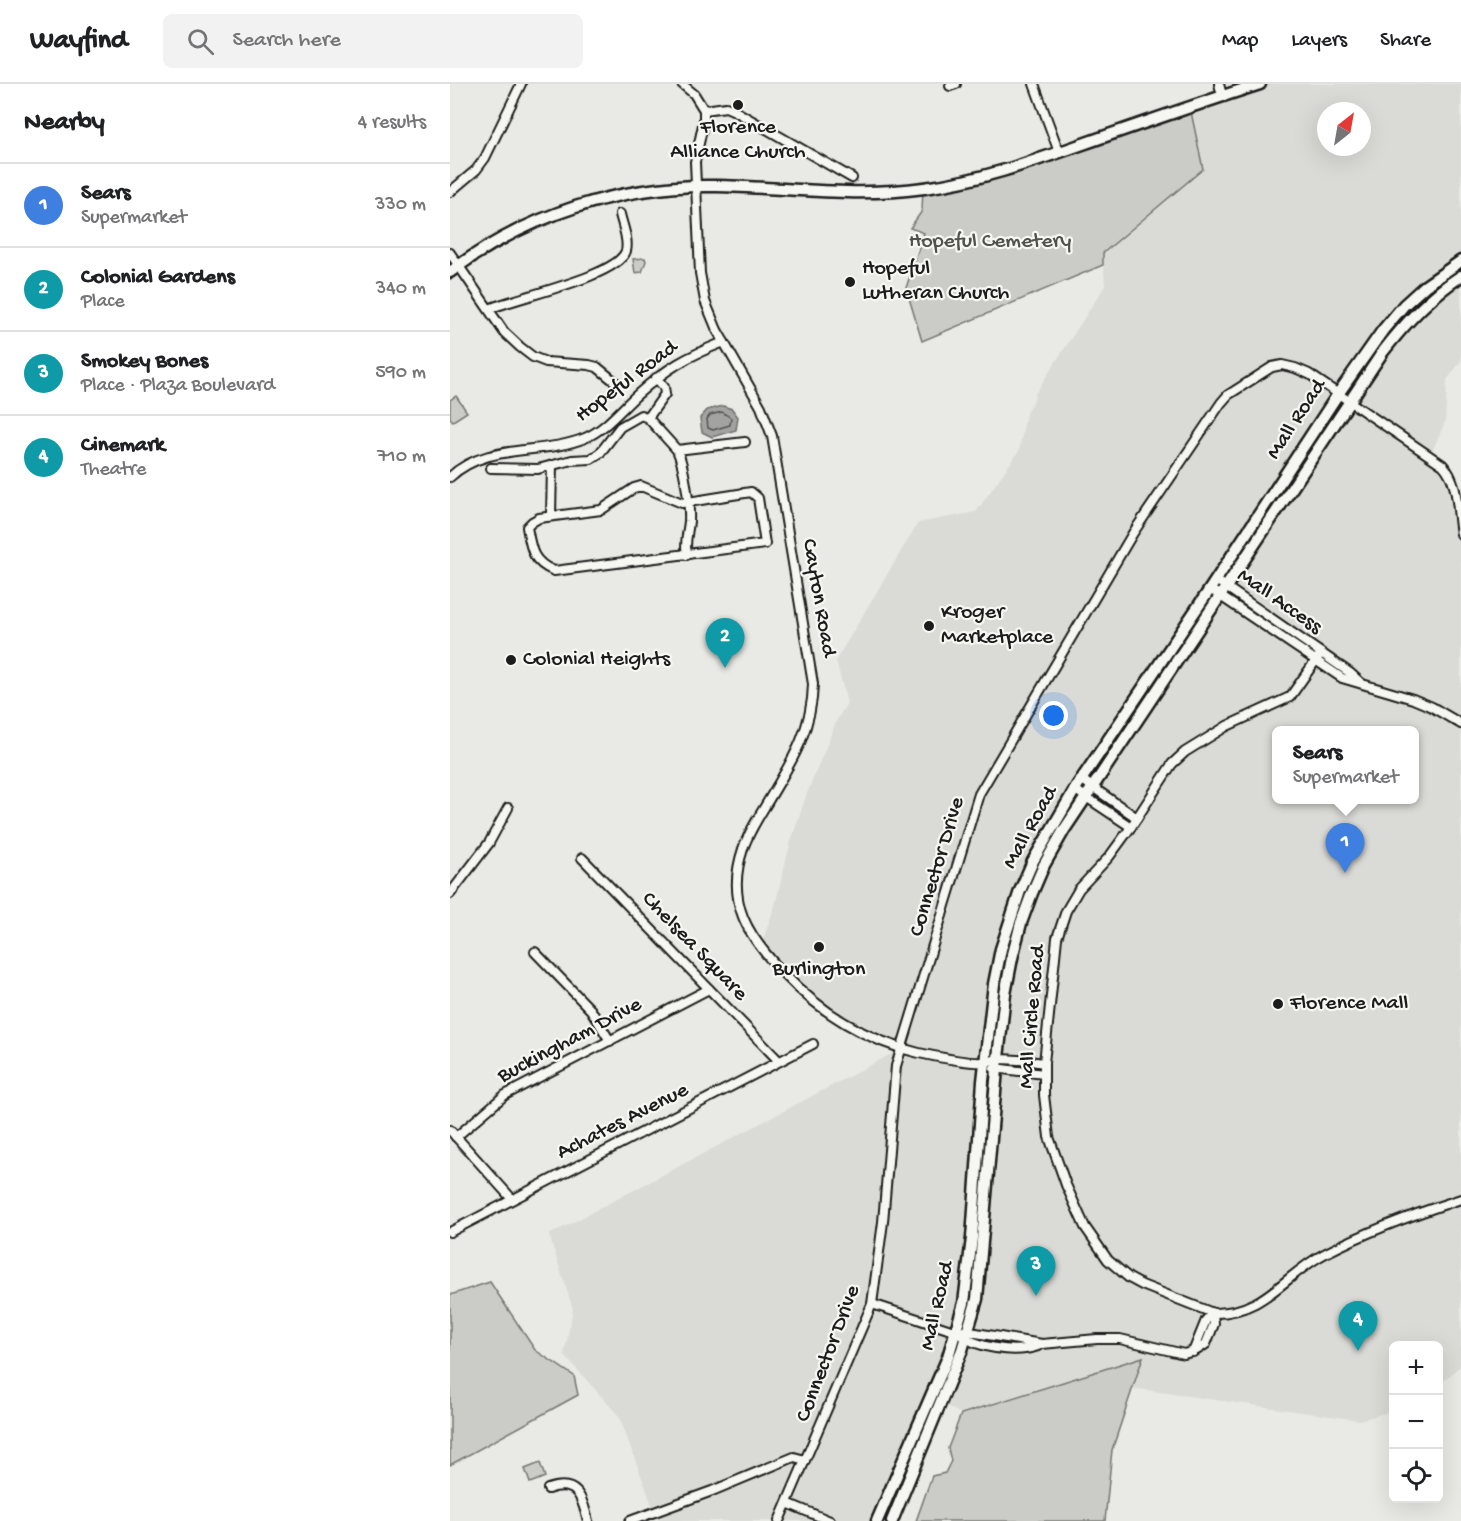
<!DOCTYPE html>
<meta charset="utf-8">
<style>
body{margin:0;font-family:"Gochi Hand",sans-serif;background:#f2f2f2;color:#202124}
.controls{position:absolute;right:18px;bottom:18px;display:grid;overflow:hidden;border-radius:9px;box-shadow:0 6px 24px #0002}
.controls button{width:54px;height:54px;display:grid;place-items:center;padding:0;border:0;border-bottom:2px solid #e0e0e0;background:#fff;color:#202124;font:30px sans-serif}
.compass{position:absolute;left:867px;top:18px;width:54px;height:54px;border-radius:50%;background:#fff;box-shadow:0 6px 24px #0002;rotate:31deg}
.you{position:absolute;left:604px;top:632px;width:21px;height:21px;margin:-15px;border:4px solid #fff;border-radius:50%;background:#1a73e8;box-shadow:0 0 0 9px #1a73e833}
.badge{display:grid;place-items:center;width:39px;height:39px;border-radius:50%;background:#b45309;color:#fff;font-size:20px;font-weight:700}
.pin{position:absolute;translate:-50% -50px;filter:drop-shadow(0 2px 3px #0008)}
.pin::after{content:'';position:absolute;top:32px;width:21px;height:18px;background:inherit;clip-path:polygon(0 0,100% 0,50% 100%)}
.popup{position:absolute;left:822px;top:642px;width:147px;height:78px;box-sizing:border-box;display:grid;place-content:center;border-radius:9px;background:#fff;filter:drop-shadow(0 2px 4px #0005);font-size:20px;white-space:nowrap;color:#757577}
.popup b{font-size:22px;color:#202124}
.popup::after{content:'';position:absolute;left:50%;top:100%;margin-left:-12px;border:12px solid transparent;border-top-color:#fff}
.list{margin:0;padding:0;list-style:none}
h2{display:flex;justify-content:space-between;align-items:center;height:78px;margin:0;padding:0 24px;font-size:26px}
h2 small{font-size:20px;font-weight:400;color:#757577}
.list li{display:grid;grid-template-columns:39px 1fr auto;gap:18px;align-items:center;box-sizing:border-box;height:84px;padding:0 24px;border-top:2px solid #e0e0e0}
.list b{display:block;font-size:22px;white-space:nowrap}
.list p{margin:0;font-size:20px;white-space:nowrap;color:#757577}
.list em{font-size:20px;font-style:normal;color:#757577}
.icon{flex:none;width:33px;height:33px;fill:none;stroke:currentColor;stroke-width:2;stroke-linecap:round;stroke-linejoin:round}
.map{position:relative;flex:none;width:1011px;height:1437px;overflow:hidden}
header{display:flex;align-items:center;gap:36px;box-sizing:border-box;height:84px;padding:0 30px;background:#fff;border-bottom:2px solid #e0e0e0}
header strong{font-size:28px}
nav{display:flex;gap:33px;margin-inline-start:auto;font-size:21px}
.search{width:420px;height:54px;background:#f2f2f2;display:flex;align-items:center;gap:15px;box-sizing:border-box;padding:0 21px;border-radius:9px;color:#757577;font-size:22px}
main{display:flex}
aside{flex:1;background:#fff}
.map>svg:first-child{display:block}
</style>
<header>
<strong>Wayfind</strong>
<div class="search"><svg class="icon" aria-label="search" viewBox="0 0 24 24"><circle cx="10" cy="10" r="6"/><path d="M15 15l6 6"/></svg>Search here</div>
<nav><a>Map</a><a>Layers</a><a>Share</a></nav>
</header>
<main>
<aside>
<h2>Nearby<small>4 results</small></h2>
<ul class="list">
<li><span class="badge" style="background:#3f7fe0">1</span><div><b>Sears</b><p>Supermarket</p></div><em>330 m</em></li>
<li><span class="badge" style="background:#0f9aa8">2</span><div><b>Colonial Gardens</b><p>Place</p></div><em>340 m</em></li>
<li><span class="badge" style="background:#0f9aa8">3</span><div><b>Smokey Bones</b><p>Place · Plaza Boulevard</p></div><em>590 m</em></li>
<li><span class="badge" style="background:#0f9aa8">4</span><div><b>Cinemark</b><p>Theatre</p></div><em>710 m</em></li>
</ul>
</aside>
<div class="map">
<svg width="1011" height="1437" viewBox="0 0 1011 1437">
<rect width="100%" height="100%" fill="#e9e9e5"/>
<filter id="ink" filterUnits="userSpaceOnUse"><feTurbulence type="fractalNoise" baseFrequency=".0167" numOctaves="2"/><feDisplacementMap in="SourceGraphic" scale="12" xChannelSelector="R" yChannelSelector="G"/><feConvolveMatrix kernelMatrix="1 2 1 2 8 2 1 2 1" color-interpolation-filters="sRGB"/></filter>
<g filter="url(#ink)">
<!-- built -->
<g fill="#dadad6" fill-rule="evenodd">
<path d="M 810,0 L 1011,0 L 1011,177 L 954,221 L 630,697 L 576,794 L 542,913 L 522,1154 L 507,1248 L 427,1437 L 208,1437 L 169,1332 L 114,1271 L 123,1225 L 99,1151 L 451,965 L 374,926 L 313,869 L 315,862 L 312,859 L 325,821 L 341,757 L 356,712 L 387,636 L 397,619 L 386,576 L 468,439 L 526,428 L 569,367 L 576,329 L 584,316 L 585,310 L 655,202 L 653,169 L 753,85 L 740,23 ZM 876,27 L 912,27 L 912,63 L 876,63 Z"/>
<path d="M 1011,192 L 1011,277 L 997,296 L 995,338 L 981,370 L 996,384 L 1011,450 L 1011,629 L 1006,637 L 1011,640 L 1011,1281 L 989,1301 L 988,1262 L 944,1262 L 943,1327 L 909,1336 L 681,1304 L 692,1273 L 511,1330 L 492,1319 L 527,1215 L 562,874 L 594,781 L 932,269 ZM 870,572 L 912,601 L 866,577 ZM 826,646 L 964,646 L 964,716 L 826,716 Z"/>
</g>
<!-- green -->
<g fill="#cbcbc7" stroke="#747472" stroke-width="1.5">
<path d="M 740,23 L 753,85 L 653,169 L 653,181 L 472,257 L 456,204 L 474,149 L 460,144 L 472,127 L 473,104 L 512,97 Z"/>
<path d="M 195,174 L 196,177 L 192,188 L 185,189 L 183,175 Z"/>
<path d="M 6,312 L 17,328 L 3,337 L 0,334 L 0,316 Z"/>
<path d="M 40,1198 L 85,1266 L 124,1292 L 128,1311 L 0,1381 L 0,1211 Z"/>
<path d="M 693,1273 L 662,1366 L 655,1437 L 466,1437 L 482,1392 L 495,1389 L 501,1377 L 498,1364 L 511,1330 Z"/>
<path d="M 90,1379 L 95,1393 L 80,1399 L 75,1385 Z"/>
</g>
<!-- water -->
<path fill="#a3a3a1" stroke="#6d6d6c" stroke-width="1.5" d="M 273,322 L 282,325 L 288,333 L 286,346 L 262,353 L 252,348 L 250,334 L 257,326 Z"/>
<g fill="none" stroke-linecap="round" stroke-linejoin="round">
<!-- shore -->
<path stroke="#525251" stroke-width="1.5" d="M 272,328 L 281,334 L 280,341 L 263,346 L 258,344 L 257,335 L 260,331 Z"/>
<!-- street casing -->
<g stroke="#1c1c1c" stroke-width="12">
<g id="street">
<path d="M 232,0 L 244,10 L 254,26 L 254,36 L 245,78 L 250,189 L 255,217 L 267,246 L 311,323 L 322,352 L 363,600 C 362,650 338,683 314,724 C 306,737 298,750 293,765 C 275,818 298,853 334,890 C 370,928 417,957 469,969 C 483,972 522,980 536,978 C 541,977 545,975 549,975 C 564,975 580,977 594,979"/>
<path d="M 584,0 L 609,68"/>
<path d="M 769,0 L 772,11"/>
<path d="M 500,2 L 506,0"/>
<path d="M 254,26 L 276,23 L 285,27 L 402,94"/>
<path d="M 0,108 L 26,86 L 35,74 L 71,0"/>
<path d="M 0,169 L 54,248 L 70,263 L 83,273 L 96,278 L 139,281 L 147,283 L 169,301"/>
<path d="M 39,225 C 66,213 167,193 176,167 C 179,156 172,140 170,130"/>
<path d="M 198,334 L 215,310 L 214,303 L 206,294"/>
<path d="M 227,366 C 234,381 240,420 239,437 C 238,449 234,459 237,471"/>
<path d="M 41,384 L 88,385 L 122,376 L 141,375 L 150,369 L 170,343 L 191,331 L 198,334 L 227,366 L 295,358"/>
<path d="M 0,393 C 37,358 91,372 135,354 C 156,345 171,325 188,310 C 217,284 238,272 274,258"/>
<path d="M 191,402 L 232,419 L 301,408 L 308,414 L 315,460 L 104,487 C 82,478 81,465 77,443 L 82,438 L 89,434 L 151,426 L 184,404 Z"/>
<path d="M 101,432 L 102,381"/>
<path d="M 766,496 L 900,589 L 911,599"/>
<path d="M 760,505 L 892,594 L 963,615 L 982,623 L 1011,640"/>
<path d="M 871,569 L 840,613 L 777,642 L 735,668 L 722,680 L 681,743 L 659,773 L 629,805 L 616,827 L 607,854 L 594,979 L 594,1011 L 599,1053 L 616,1101 L 635,1143 L 658,1176 L 679,1194 L 692,1201 L 763,1229 C 814,1230 834,1191 874,1170 C 918,1147 964,1130 1011,1115"/>
<path d="M 631,695 L 687,734"/>
<path d="M 624,705 L 681,743"/>
<path d="M 132,774 L 329,977"/>
<path d="M 0,810 L 39,759 L 58,724"/>
<path d="M 85,868 L 141,926 L 160,957"/>
<path d="M 544,984 L 594,990"/>
<path d="M 0,1046 L 62,1115"/>
<path d="M 6,1053 L 55,1011 L 259,905"/>
<path d="M 0,1148 L 363,960"/>
<path d="M 422,1220 L 507,1248 C 525,1264 565,1270 588,1262"/>
<path d="M 514,1247 L 592,1260 L 647,1255 L 670,1255 L 734,1270 L 747,1266 L 756,1260 L 764,1240 L 763,1229"/>
<path d="M 743,1268 L 756,1236 L 763,1229"/>
<path d="M 98,1405 C 127,1395 132,1413 138,1437"/>
<path d="M 337,1419 L 380,1437"/>
<path d="M 180,1437 L 262,1407 L 344,1373 L 355,1376"/>
<path d="M 329,1437 L 422,1220 L 433,1138 L 446,982 L 529,710 L 683,449 L 771,319 L 778,311 L 822,283 L 832,281 L 845,284 L 859,290 L 993,381 C 1009,398 1007,428 1011,450"/>
</g>
</g>
<!-- secondary casing -->
<g stroke="#1c1c1c" stroke-width="15">
<g id="secondary">
<path d="M 0,188 C 76,131 171,100 266,102 C 336,103 404,114 474,104 C 528,97 579,79 630,61 C 690,40 750,19 810,0"/>
<path d="M 427,1437 L 498,1273 L 514,1219 L 522,1154 L 533,997 L 544,900 L 551,865 L 570,807 L 583,777 L 627,702 L 760,505 L 888,310 L 933,246 L 954,221 L 975,202 L 1011,177"/>
<path d="M 442,1437 L 512,1266 L 527,1215 L 548,974 L 555,910 L 562,874 L 571,839 L 582,809 L 594,781 L 614,746 L 932,269 C 955,239 979,213 1011,192"/>
</g>
</g>
<!-- street -->
<use href="#street" stroke="#f6f6f2" stroke-width="8"/>
<!-- secondary -->
<use href="#secondary" stroke="#f6f6f2" stroke-width="10"/>
</g>
</g>
<!-- markers -->
<g fill="#1c1c1c" stroke="#f6f6f2" stroke-width="2">
<circle cx="288" cy="21" r="6"/>
<circle cx="400" cy="198" r="6"/>
<circle cx="479" cy="542" r="6"/>
<circle cx="61" cy="576" r="6"/>
<circle cx="369" cy="863" r="6"/>
<circle cx="828" cy="920" r="6"/>
</g>
<g text-anchor="middle" dominant-baseline="central" stroke-width="4.5" stroke-linejoin="round" paint-order="stroke">
<!-- poi labels -->
<g font-size="22" fill="#1c1c1c" stroke="#f6f6f2" text-anchor="start">
<text x="288" y="44" text-anchor="middle">Florence<tspan x="288" dy="25">Alliance Church</tspan></text>
<text x="412" y="185">Hopeful<tspan x="412" dy="25">Lutheran Church</tspan></text>
<text x="491" y="529">Kroger<tspan x="491" dy="25">Marketplace</tspan></text>
<text x="73" y="576">Colonial Heights</text>
<text x="369" y="886" text-anchor="middle">Burlington</text>
<text x="840" y="920">Florence Mall</text>
</g>
<!-- park labels -->
<g font-size="22" fill="#51514f" stroke="#f6f6f2">
<text x="540" y="158">Hopeful Cemetery</text>
</g>
<!-- street labels -->
<g font-size="22" fill="#1c1c1c" stroke="#f6f6f2">
<text transform="translate(177 298) rotate(-37)">Hopeful Road</text>
<text transform="translate(847 336) rotate(-57)">Mall Road</text>
<text transform="translate(368 514) rotate(80)">Cayton Road</text>
<text transform="translate(829 518) rotate(35)">Mall Access</text>
<text transform="translate(581 744) rotate(-61)">Mall Road</text>
<text transform="translate(488 783) rotate(-73)">Connector Drive</text>
<text transform="translate(244 863) rotate(46)">Chelsea Square</text>
<text transform="translate(583 933) rotate(-85)">Mall Circle Road</text>
<text transform="translate(120 957) rotate(-28)">Buckingham Drive</text>
<text transform="translate(173 1038) rotate(-27)">Achates Avenue</text>
<text transform="translate(488 1222) rotate(-77)">Mall Road</text>
<text transform="translate(379 1270) rotate(-69)">Connector Drive</text>
</g>
</g>
</svg>
<div class="controls">
<button>+</button>
<button>−</button>
<button><svg class="icon" aria-label="locate" viewBox="0 0 24 24"><circle cx="12" cy="12" r="6"/><path d="M12 2v4M12 18v4M2 12h4M18 12h4"/></svg></button>
</div>
<svg class="compass" viewBox="-18 -18 36 36"><path d="M0-13l5 13h-10z" fill="#e53935"/><path d="M0 13l5-13h-10z" fill="#757577"/></svg>
<div class="you"></div>
<div class="pin badge" style="left:895px;top:789px;background:#3f7fe0">1</div>
<div class="popup"><b>Sears</b>Supermarket</div>
<div class="pin badge" style="left:275px;top:584px;background:#0f9aa8">2</div>
<div class="pin badge" style="left:586px;top:1212px;background:#0f9aa8">3</div>
<div class="pin badge" style="left:908px;top:1267px;background:#0f9aa8">4</div>
</div>
</main>
